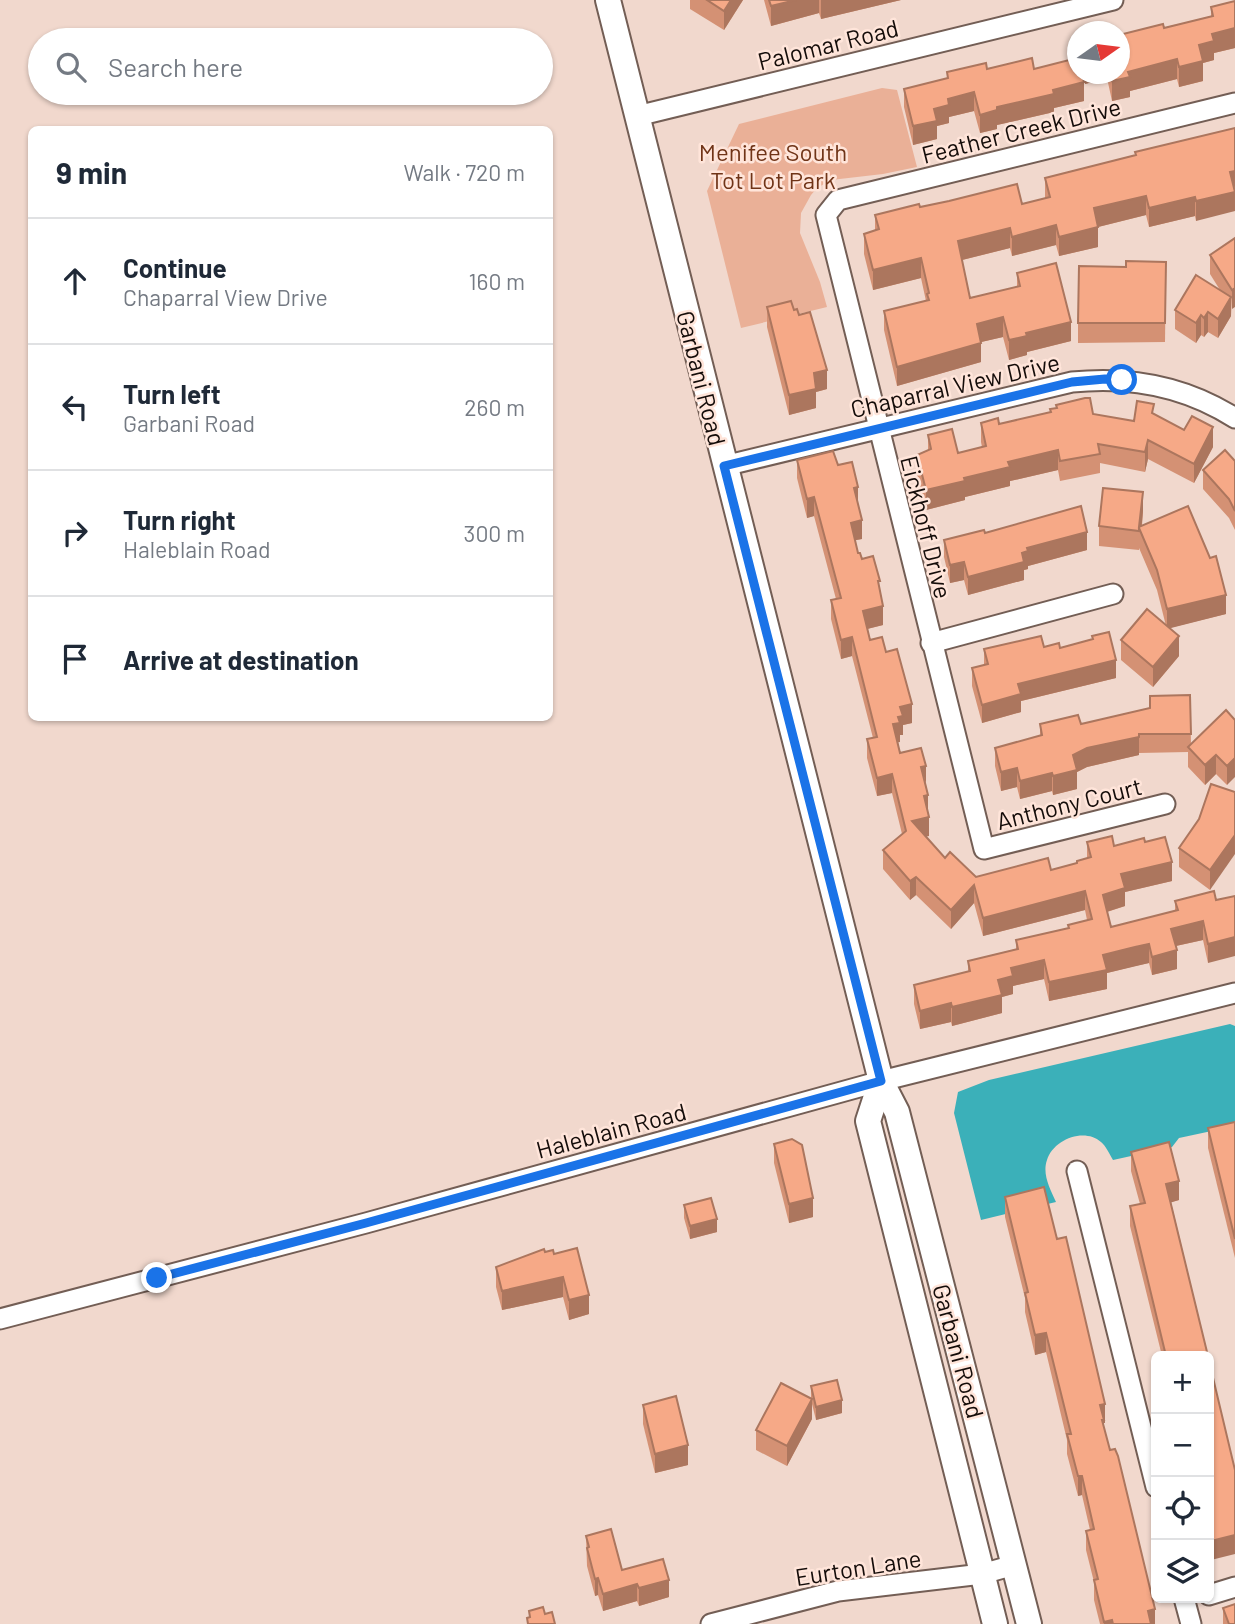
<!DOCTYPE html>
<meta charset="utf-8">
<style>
body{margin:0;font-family:Barlow,sans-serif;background:#f2f2f3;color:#1f2937}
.controls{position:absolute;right:21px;bottom:21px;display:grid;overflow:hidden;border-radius:10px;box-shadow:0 2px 5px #0004}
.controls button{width:63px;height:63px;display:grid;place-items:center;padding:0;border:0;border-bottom:2px solid #e0e1e3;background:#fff;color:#1f2937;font:35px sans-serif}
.compass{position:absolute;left:1067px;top:21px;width:63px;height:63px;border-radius:50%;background:#fff;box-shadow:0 2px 5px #0004;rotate:76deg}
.stop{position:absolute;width:21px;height:21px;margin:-16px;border:5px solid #1a73e8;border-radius:50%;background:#fff}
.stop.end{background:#1a73e8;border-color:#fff;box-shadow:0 2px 7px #0008}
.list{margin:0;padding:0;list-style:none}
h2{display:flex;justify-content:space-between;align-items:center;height:91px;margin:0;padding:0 28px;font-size:30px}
h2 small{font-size:23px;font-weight:400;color:#747a83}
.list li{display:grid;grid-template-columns:46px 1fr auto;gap:21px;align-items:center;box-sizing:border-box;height:126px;padding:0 28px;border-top:2px solid #e0e1e3}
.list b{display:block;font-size:26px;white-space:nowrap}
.list p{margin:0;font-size:23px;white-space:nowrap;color:#747a83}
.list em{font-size:23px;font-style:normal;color:#747a83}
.icon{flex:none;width:38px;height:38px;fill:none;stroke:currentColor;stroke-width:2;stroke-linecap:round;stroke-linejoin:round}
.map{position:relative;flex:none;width:1235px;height:1624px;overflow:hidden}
.search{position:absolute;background:#fff;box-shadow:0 2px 5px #0004;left:28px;top:28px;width:525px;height:77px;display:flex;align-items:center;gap:18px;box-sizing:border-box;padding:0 24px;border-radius:38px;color:#747a83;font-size:26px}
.panel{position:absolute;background:#fff;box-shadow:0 2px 5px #0004;left:28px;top:126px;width:525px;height:595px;border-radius:10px}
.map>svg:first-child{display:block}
</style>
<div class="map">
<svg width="1235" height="1624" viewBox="0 0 1235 1624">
<rect width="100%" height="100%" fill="#f1d8cd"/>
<!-- green -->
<path fill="#eab097" d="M 882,88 L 897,90 L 917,167 L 883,174 L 831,180 L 817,188 L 811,195 L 801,213 L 800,233 L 820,282 L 827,307 L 741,328 L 707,191 L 739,124 Z"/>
<!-- water -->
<path fill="#3bb0b9" d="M 1230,1024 L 1235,1026 L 1235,1126 L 1179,1138 L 1172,1147 L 1113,1160 C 1110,1155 1106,1146 1101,1142 C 1084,1127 1053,1140 1047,1160 C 1042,1174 1050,1189 1056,1202 L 981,1220 L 954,1113 L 958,1092 L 989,1080 Z"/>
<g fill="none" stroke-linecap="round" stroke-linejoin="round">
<!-- minor casing -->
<g stroke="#735e55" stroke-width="23">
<g id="minor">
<path d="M 637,116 L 1113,0"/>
<path d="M 724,466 L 1072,382 C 1131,376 1185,386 1235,418"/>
<path d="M 931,643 L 1113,594"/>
<path d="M 1165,804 L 984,849 L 826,215 L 838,200 L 1235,103"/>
<path d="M 1077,1171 L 1156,1487"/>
<path d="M 0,1319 L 366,1223 L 881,1081 L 1235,993"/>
<path d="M 1209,1595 L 1235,1587"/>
<path d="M 1184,1598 L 1191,1624"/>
<path d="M 711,1624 L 838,1591 L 982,1574 L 1014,1565"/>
</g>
</g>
<!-- major casing -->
<g stroke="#735e55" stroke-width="28">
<g id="major">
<path d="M 608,0 L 881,1081 L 897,1112 L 1029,1624"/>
<path d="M 881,1081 L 868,1121 L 995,1624"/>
</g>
</g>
<!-- minor -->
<use href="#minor" stroke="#fff" stroke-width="19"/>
<!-- major -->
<use href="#major" stroke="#fff" stroke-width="24"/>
</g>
<!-- wall -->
<g fill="#d49174">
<path d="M 690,0 L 743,0 L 724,30 L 690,9 Z"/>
<path d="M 764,0 L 901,0 L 821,19 L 819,13 L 771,26 Z"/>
<path d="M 1235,1 L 1235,48 L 1214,53 L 1214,60 L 1203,63 L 1203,81 L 1179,87 L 1177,79 L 1130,91 L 1130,97 L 1112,101 L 1107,78 L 1085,84 L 1083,74 L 1119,74 L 1164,28 L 1211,16 L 1211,7 Z"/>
<path d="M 987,69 L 1034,69 L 1084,101 L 1054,108 L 1054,112 L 997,125 L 997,129 L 980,133 L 974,111 L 949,117 L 949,123 L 937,126 L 937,139 L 913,145 L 904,107 L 904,89 L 947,79 L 947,72 Z"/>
<path d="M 1235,128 L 1196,221 L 1195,216 L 1149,227 L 1146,215 L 1098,227 L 1098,247 L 1059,256 L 1056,245 L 1012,256 L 1010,248 L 962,260 L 970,298 L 1017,287 L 1017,273 L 1071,341 L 1027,352 L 1027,355 L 1009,360 L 1003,337 L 981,342 L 981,362 L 897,386 L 884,330 L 884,311 L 926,301 L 921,278 L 873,290 L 864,254 L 864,234 L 875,231 L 875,215 L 920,207 L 1022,204 L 1045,198 L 1045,178 L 1135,156 L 1135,152 Z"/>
<path d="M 1235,238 L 1231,316 L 1218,338 L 1208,332 L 1204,337 L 1201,335 L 1196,343 L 1175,329 L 1175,310 L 1220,290 L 1210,274 L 1210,255 Z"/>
<path d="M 1166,262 L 1165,342 L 1078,343 L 1078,323 L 1126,267 Z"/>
<path d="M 767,307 L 794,310 L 799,315 L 827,389 L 816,392 L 816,408 L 789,415 L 767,327 Z"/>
<path d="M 1050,409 L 1093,414 L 1134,421 L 1154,414 L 1213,447 L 1194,483 L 1148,459 L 1145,472 L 1100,463 L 1100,473 L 1060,481 L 1058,470 L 1010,481 L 1010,486 L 965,497 L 965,500 L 926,510 L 917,474 L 917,455 L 928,451 L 928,435 L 958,453 L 982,447 L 981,442 L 981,423 L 999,424 L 1050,413 Z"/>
<path d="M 797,460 L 838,465 L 858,505 L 862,539 L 855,540 L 858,553 L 880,594 L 883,625 L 867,629 L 870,640 L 886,652 L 912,723 L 903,725 L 903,735 L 900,735 L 900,742 L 898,742 L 900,753 L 926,784 L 929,836 L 926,836 L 945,858 L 976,877 L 1051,870 L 1077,863 L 1087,858 L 1087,842 L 1114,846 L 1145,842 L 1172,881 L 1125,892 L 1125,906 L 1107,912 L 1111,927 L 1175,911 L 1175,901 L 1214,891 L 1208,963 L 1203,940 L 1176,946 L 1177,969 L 1152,975 L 1149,963 L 1135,966 L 1107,973 L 1107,989 L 1049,1001 L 1044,979 L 1013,986 L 1013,994 L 1002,997 L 1002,1013 L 952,1026 L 951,1022 L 920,1029 L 914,1004 L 914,985 L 968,972 L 968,961 L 1016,949 L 1016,940 L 1068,928 L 1068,925 L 1087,920 L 1085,910 L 983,936 L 974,903 L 951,929 L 916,895 L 910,900 L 883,869 L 883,850 L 902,834 L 892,793 L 877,796 L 867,758 L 867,739 L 873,738 L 852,656 L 841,659 L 831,619 L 831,600 L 836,599 L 814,516 L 807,518 L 797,478 Z"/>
<path d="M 1235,461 L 1235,530 L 1229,518 L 1203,489 L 1203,470 Z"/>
<path d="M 1143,511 L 1142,526 L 1226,614 L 1169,628 L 1179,656 L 1153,687 L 1121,660 L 1121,640 L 1166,626 L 1157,590 L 1139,548 L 1139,550 L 1099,546 L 1099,526 Z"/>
<path d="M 985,533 L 1087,550 L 1028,566 L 1028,569 L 1024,570 L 1024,580 L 968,595 L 964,580 L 950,583 L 944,557 L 944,540 Z"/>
<path d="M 1092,636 L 1116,678 L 1021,701 L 1021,712 L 982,723 L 972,686 L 972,668 L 984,665 L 984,649 L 1044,647 L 1060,648 L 1092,639 Z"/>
<path d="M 1190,695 L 1191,745 L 1235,720 L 1227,785 L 1216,774 L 1205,785 L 1188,767 L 1188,752 L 1139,753 L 1139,755 L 1087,767 L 1077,772 L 1077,789 L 1053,795 L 1052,791 L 1020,799 L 1017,787 L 1001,791 L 995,766 L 995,748 L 1040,736 L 1040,724 L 1081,724 L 1150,708 Z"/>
<path d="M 1235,792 L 1210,890 L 1179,867 L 1179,848 Z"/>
<path d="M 1235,1122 L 1235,1258 L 1208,1148 L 1208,1128 Z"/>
<path d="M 774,1144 L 813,1217 L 789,1223 L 774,1163 Z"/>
<path d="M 1131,1152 L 1179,1200 L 1171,1202 L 1208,1356 L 1162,1356 L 1130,1226 L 1130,1206 L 1140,1204 L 1131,1171 Z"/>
<path d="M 1005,1197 L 1057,1239 L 1105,1423 L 1104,1423 L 1104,1428 L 1155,1624 L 1100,1624 L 1094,1600 L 1094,1582 L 1086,1550 L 1086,1531 L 1090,1530 L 1082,1495 L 1078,1496 L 1067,1454 L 1067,1440 L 1046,1352 L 1035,1355 L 1025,1312 L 1025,1298 L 1005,1217 Z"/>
<path d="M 684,1205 L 717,1232 L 690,1239 L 684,1218 Z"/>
<path d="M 545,1252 L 554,1254 L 589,1314 L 569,1320 L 563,1297 L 502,1310 L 496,1287 L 496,1267 Z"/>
<path d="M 1209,1361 L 1235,1470 L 1211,1560 L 1209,1550 Z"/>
<path d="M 811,1386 L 842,1413 L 816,1420 L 812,1404 L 812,1419 L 787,1466 L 756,1450 L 756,1430 L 811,1399 Z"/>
<path d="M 643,1405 L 688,1465 L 655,1473 L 643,1424 Z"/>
<path d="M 586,1536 L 622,1570 L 669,1597 L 639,1606 L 637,1601 L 603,1611 L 598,1595 L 595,1596 L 587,1566 Z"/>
<path d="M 1223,1608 L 1235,1624 L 1223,1624 Z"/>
</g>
<!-- shaded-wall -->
<g fill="#ac765e">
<path d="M 731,0 L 743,0 L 724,30 L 724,11 Z"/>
<path d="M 796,0 L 819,0 L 819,13 L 771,26 L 771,6 Z"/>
<path d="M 821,0 L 901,0 L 821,19 Z"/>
<path d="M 1235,28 L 1235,48 L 1214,53 L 1214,60 L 1203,63 L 1203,81 L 1179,87 L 1179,67 L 1199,45 L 1212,34 Z"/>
<path d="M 1177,59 L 1177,79 L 1130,91 L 1130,97 L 1112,101 L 1112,81 L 1128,72 Z"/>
<path d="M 1085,74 L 1107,74 L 1107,78 L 1085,84 Z"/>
<path d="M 1084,82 L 1084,101 L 1054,108 L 1054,112 L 997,125 L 997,129 L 980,133 L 980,115 L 997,107 L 1053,90 Z"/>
<path d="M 974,92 L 974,111 L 949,117 L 949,123 L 937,126 L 937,139 L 913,145 L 913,126 L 948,99 Z"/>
<path d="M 1235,171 L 1235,190 L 1230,172 Z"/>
<path d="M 1235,192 L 1235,211 L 1196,221 L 1196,201 Z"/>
<path d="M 1146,196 L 1146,215 L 1094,228 L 1094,208 Z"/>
<path d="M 1195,197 L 1195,216 L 1149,227 L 1149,208 Z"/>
<path d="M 1056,225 L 1056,245 L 1012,256 L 1012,237 Z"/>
<path d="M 1098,227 L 1098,247 L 1059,256 L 1059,237 Z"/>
<path d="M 1010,228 L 1010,248 L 958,261 L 958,241 Z"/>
<path d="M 921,258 L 921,278 L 873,290 L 873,270 Z"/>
<path d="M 1235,288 L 1235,307 L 1232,309 L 1232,290 Z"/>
<path d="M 1231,297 L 1231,316 L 1218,338 L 1218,319 Z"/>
<path d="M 1208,312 L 1208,332 L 1204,337 L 1204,318 Z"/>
<path d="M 1201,315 L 1201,335 L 1196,343 L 1196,323 Z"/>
<path d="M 1003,317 L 1003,337 L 977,343 L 977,324 Z"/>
<path d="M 1071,322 L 1071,341 L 1027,352 L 1027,355 L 1009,360 L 1009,340 L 1026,333 Z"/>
<path d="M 981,343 L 981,362 L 897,386 L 897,367 Z"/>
<path d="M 827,370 L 827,389 L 816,392 L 816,408 L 789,415 L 789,395 L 814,373 Z"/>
<path d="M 1213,427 L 1213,447 L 1194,483 L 1194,464 Z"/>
<path d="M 1148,440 L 1148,459 L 1145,472 L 1145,452 Z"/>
<path d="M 1058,450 L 1058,470 L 1010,481 L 1010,486 L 965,497 L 965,500 L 926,510 L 926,490 L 1008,462 Z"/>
<path d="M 858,487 L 858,505 L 854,488 Z"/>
<path d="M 1143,492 L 1143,511 L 1141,532 L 1139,528 Z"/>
<path d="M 814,497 L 814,516 L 807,518 L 807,499 Z"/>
<path d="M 862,520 L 862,539 L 851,541 L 851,523 Z"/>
<path d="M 1087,532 L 1087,550 L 1028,566 L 1028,569 L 1024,570 L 1024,580 L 968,595 L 968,577 L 1022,553 L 1027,548 Z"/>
<path d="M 964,562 L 964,580 L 950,583 L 950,565 Z"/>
<path d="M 1226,595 L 1226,614 L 1167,629 L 1167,609 Z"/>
<path d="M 883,606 L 883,625 L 863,630 L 863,611 Z"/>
<path d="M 1179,636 L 1179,656 L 1153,687 L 1153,667 Z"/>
<path d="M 852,637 L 852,656 L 841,659 L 841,640 Z"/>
<path d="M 1116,660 L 1116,678 L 1021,701 L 1021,712 L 982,723 L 982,705 L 1018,684 Z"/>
<path d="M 912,704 L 912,723 L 903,725 L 903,735 L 900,735 L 900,742 L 893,743 L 893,724 L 898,717 L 900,707 Z"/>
<path d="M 1139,737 L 1139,755 L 1087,767 L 1077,772 L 1077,789 L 1053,795 L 1053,776 L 1073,755 L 1087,748 Z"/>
<path d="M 1216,755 L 1216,774 L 1205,785 L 1205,765 Z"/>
<path d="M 1235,758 L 1235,777 L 1227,785 L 1227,766 Z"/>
<path d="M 926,766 L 926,784 L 921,767 Z"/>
<path d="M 1017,768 L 1017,787 L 1001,791 L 1001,772 Z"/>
<path d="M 1052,773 L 1052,791 L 1020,799 L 1020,781 Z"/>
<path d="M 892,774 L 892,793 L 877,796 L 877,778 Z"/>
<path d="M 928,795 L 928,813 L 924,796 Z"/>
<path d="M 929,817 L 929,836 L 912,840 L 912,821 Z"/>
<path d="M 1235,835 L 1235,854 L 1210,890 L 1210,870 Z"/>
<path d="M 1172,862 L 1172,881 L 1125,892 L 1125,906 L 1103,913 L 1103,895 L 1121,874 Z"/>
<path d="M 916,877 L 916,895 L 910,900 L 910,881 Z"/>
<path d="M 974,885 L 974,903 L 951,929 L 951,910 Z"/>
<path d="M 1085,891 L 1085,910 L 983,936 L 983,918 Z"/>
<path d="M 1203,921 L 1203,940 L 1171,947 L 1171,929 Z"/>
<path d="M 1235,937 L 1235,956 L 1208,963 L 1208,944 Z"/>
<path d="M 1149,944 L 1149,963 L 1107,973 L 1107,989 L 1049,1001 L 1049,982 L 1103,955 Z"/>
<path d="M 1177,950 L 1177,969 L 1152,975 L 1152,957 Z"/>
<path d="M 1044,960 L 1044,979 L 1013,986 L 1013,994 L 1002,997 L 1002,1013 L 952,1026 L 952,1007 L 998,980 L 1011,968 Z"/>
<path d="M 951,1003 L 951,1022 L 920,1029 L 920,1011 Z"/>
<path d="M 1179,1181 L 1179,1200 L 1166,1204 L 1166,1184 Z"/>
<path d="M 813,1198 L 813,1217 L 789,1223 L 789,1204 Z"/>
<path d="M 717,1219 L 717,1232 L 690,1239 L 690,1226 Z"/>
<path d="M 563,1277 L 563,1297 L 502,1310 L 502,1291 Z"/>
<path d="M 589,1295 L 589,1314 L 569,1320 L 569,1300 Z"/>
<path d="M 1046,1333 L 1046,1352 L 1035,1355 L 1035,1335 Z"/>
<path d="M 812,1399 L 812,1419 L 787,1466 L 787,1446 Z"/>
<path d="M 842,1400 L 842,1413 L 816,1420 L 816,1407 Z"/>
<path d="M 1105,1404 L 1105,1423 L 1104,1423 L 1104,1439 L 1100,1405 Z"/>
<path d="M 688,1445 L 688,1465 L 655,1473 L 655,1454 Z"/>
<path d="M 1078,1476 L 1082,1476 L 1082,1495 L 1078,1496 Z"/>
<path d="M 1235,1535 L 1235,1554 L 1211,1560 L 1211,1541 Z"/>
<path d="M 598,1578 L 598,1595 L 595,1596 L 595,1579 Z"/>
<path d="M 669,1580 L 669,1597 L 639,1606 L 639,1588 Z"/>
<path d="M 637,1584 L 637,1601 L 603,1611 L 603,1594 Z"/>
<path d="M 1155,1609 L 1155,1624 L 1148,1624 L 1148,1611 Z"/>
<path d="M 1112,1620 L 1112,1624 L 1104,1624 L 1104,1622 Z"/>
</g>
<!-- building -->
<g fill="#f6a987" stroke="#ac765e" stroke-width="2">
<path d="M 707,0 L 731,0 L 724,11 Z"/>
<path d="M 769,0 L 796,0 L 771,6 Z"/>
<path d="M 1235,1 L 1235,28 L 1212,34 L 1214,41 L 1199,45 L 1203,61 L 1179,67 L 1177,59 L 1128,72 L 1130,77 L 1112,81 L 1111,74 L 1119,74 L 1119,35 L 1163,24 L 1164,28 L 1213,16 L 1211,7 Z"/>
<path d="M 1032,58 L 1034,69 L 1077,58 L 1077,74 L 1082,74 L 1084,82 L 1053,90 L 1054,94 L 997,107 L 997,110 L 980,115 L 974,92 L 948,99 L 949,105 L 934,109 L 937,121 L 913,126 L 904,89 L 948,78 L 947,72 L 986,63 L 987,69 Z"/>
<path d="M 1235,128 L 1235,171 L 1230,172 L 1235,192 L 1196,201 L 1195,197 L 1149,208 L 1146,196 L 1094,208 L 1098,227 L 1059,237 L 1056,225 L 1012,237 L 1010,228 L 958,241 L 970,298 L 1020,286 L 1017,273 L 1056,263 L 1071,322 L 1026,333 L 1027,336 L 1009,340 L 1003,317 L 977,324 L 981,343 L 897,367 L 884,311 L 929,300 L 927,294 L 929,293 L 921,258 L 873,270 L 864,234 L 879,229 L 875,215 L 919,204 L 920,207 L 949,201 L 1017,184 L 1022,204 L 1050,197 L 1045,178 L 1136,155 L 1135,152 Z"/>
<path d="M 1235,238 L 1235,288 L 1232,290 L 1210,255 Z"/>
<path d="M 1126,261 L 1166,262 L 1165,323 L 1078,323 L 1079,266 L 1126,267 Z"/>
<path d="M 1196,275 L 1231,297 L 1218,319 L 1208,312 L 1204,318 L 1201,315 L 1196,323 L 1175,310 Z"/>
<path d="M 791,301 L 794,310 L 797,309 L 799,315 L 810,312 L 827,370 L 814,373 L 816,389 L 789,395 L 767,307 Z"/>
<path d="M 1085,398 L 1090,398 L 1093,414 L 1134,421 L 1137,401 L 1154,404 L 1152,413 L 1184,430 L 1192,416 L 1213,427 L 1194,464 L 1148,440 L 1145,452 L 1098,444 L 1100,454 L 1060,461 L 1058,450 L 1008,462 L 1010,467 L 964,478 L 965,481 L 926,490 L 917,455 L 931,449 L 928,435 L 952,429 L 958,453 L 986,446 L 981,423 L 998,418 L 999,424 L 1051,412 L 1050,409 L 1057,408 L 1056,405 Z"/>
<path d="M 1225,450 L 1235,461 L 1235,511 L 1229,499 L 1203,470 Z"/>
<path d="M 833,451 L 838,465 L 852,462 L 858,487 L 854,488 L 862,520 L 851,523 L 858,553 L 860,553 L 862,559 L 873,556 L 880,581 L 878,581 L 883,606 L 863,611 L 870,640 L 882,637 L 886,652 L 897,649 L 912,704 L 900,707 L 903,716 L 898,717 L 900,723 L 893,724 L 900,753 L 921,748 L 926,766 L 921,767 L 928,795 L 924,796 L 929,817 L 912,821 L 945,858 L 950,852 L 976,877 L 1048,858 L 1051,870 L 1077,863 L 1077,861 L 1091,857 L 1087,842 L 1112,836 L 1114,846 L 1144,838 L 1145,842 L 1165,837 L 1172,862 L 1121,874 L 1125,888 L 1103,895 L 1111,927 L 1178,910 L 1175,901 L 1214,891 L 1216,900 L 1235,896 L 1235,937 L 1208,944 L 1203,921 L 1171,929 L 1177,950 L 1152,957 L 1149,944 L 1135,947 L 1103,955 L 1107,970 L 1049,982 L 1044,960 L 1011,968 L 1013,976 L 998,980 L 1002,995 L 952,1007 L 951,1003 L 920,1011 L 914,985 L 970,971 L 968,961 L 1018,949 L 1016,940 L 1069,928 L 1068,925 L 1092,919 L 1085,891 L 983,918 L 974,885 L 951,910 L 916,877 L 910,881 L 883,850 L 906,831 L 892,774 L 877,778 L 867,739 L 877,737 L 852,637 L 841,640 L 831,600 L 841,598 L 814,497 L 807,499 L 797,460 Z"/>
<path d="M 1103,488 L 1143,492 L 1139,527 L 1188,506 L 1210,558 L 1216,556 L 1226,595 L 1167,609 L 1157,570 L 1139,528 L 1139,531 L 1099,526 Z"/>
<path d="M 1081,506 L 1087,532 L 1027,548 L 1028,551 L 1022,553 L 1024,562 L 968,577 L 964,562 L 950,565 L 944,540 L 984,530 L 985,533 Z"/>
<path d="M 1147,609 L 1179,636 L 1153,667 L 1121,640 Z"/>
<path d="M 1109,632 L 1116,660 L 1018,684 L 1021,694 L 982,705 L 972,668 L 988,664 L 984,649 L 1041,636 L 1044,647 L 1059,643 L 1060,648 L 1093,639 L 1092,636 Z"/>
<path d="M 1190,695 L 1191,734 L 1139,734 L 1139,737 L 1087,748 L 1073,755 L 1077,770 L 1053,776 L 1052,773 L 1020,781 L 1017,768 L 1001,772 L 995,748 L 1042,735 L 1040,724 L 1078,715 L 1081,724 L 1150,708 L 1150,696 Z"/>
<path d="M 1226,710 L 1235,720 L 1235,758 L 1227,766 L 1216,755 L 1205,765 L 1188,747 Z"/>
<path d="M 1211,784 L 1235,792 L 1235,835 L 1210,870 L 1179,848 L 1199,819 Z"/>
<path d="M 1235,1122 L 1235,1239 L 1208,1128 Z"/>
<path d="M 792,1139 L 802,1145 L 813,1198 L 789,1204 L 774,1144 Z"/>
<path d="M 1169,1142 L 1179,1181 L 1166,1184 L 1208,1356 L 1166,1356 L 1130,1206 L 1145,1203 L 1131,1152 Z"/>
<path d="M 1044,1187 L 1057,1239 L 1066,1237 L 1105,1404 L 1100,1405 L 1104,1420 L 1102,1420 L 1110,1450 L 1115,1449 L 1118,1456 L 1155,1609 L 1148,1611 L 1151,1624 L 1113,1624 L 1112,1620 L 1104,1622 L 1094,1580 L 1098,1579 L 1086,1531 L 1094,1529 L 1082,1476 L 1078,1476 L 1067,1434 L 1071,1434 L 1046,1333 L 1035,1335 L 1025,1293 L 1028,1292 L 1005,1197 Z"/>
<path d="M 711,1198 L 717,1219 L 690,1226 L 684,1205 Z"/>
<path d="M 577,1248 L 589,1295 L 569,1300 L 563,1277 L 502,1291 L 496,1267 L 544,1249 L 545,1252 L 553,1250 L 554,1254 Z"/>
<path d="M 1209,1361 L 1235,1470 L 1235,1535 L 1211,1541 L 1209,1531 Z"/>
<path d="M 837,1380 L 842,1400 L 816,1407 L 811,1386 Z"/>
<path d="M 781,1383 L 812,1399 L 787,1446 L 756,1430 Z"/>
<path d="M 676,1396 L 688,1445 L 655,1454 L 643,1405 Z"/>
<path d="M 611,1529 L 622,1570 L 663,1559 L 669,1580 L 639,1588 L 637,1584 L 603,1594 L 598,1578 L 595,1579 L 587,1548 L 589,1547 L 586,1536 Z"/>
<path d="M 1235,1604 L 1235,1624 L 1229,1624 L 1223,1608 Z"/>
<path d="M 543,1607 L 545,1614 L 552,1612 L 555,1624 L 528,1624 L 527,1618 L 530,1617 L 529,1611 Z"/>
</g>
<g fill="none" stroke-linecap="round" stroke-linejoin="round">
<!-- route -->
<path stroke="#1a73e8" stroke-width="9" d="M 157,1278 L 366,1223 L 881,1081 L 724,466 L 1072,382 L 1105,379 L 1122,380"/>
</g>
<g text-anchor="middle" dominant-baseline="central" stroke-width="5" stroke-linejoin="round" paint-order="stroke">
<!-- street labels -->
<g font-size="24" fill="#140c09" stroke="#ffe5da">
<text transform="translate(828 44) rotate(-14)">Palomar Road</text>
<text transform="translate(1021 130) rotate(-14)">Feather Creek Drive</text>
<text transform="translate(702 378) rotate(76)">Garbani Road</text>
<text transform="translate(955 385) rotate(-13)">Chaparral View Drive</text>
<text transform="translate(927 527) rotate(76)">Eickhoff Drive</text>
<text transform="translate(1069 803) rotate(-14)">Anthony Court</text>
<text transform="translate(611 1130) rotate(-15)">Haleblain Road</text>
<text transform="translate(959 1351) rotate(75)">Garbani Road</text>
<text transform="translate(858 1567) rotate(-9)">Eurton Lane</text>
</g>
<!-- park labels -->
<g font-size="24" fill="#703417" stroke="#ffe5da">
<text x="773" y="151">Menifee South<tspan x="773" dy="28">Tot Lot Park</tspan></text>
</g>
</g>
</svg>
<div class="controls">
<button>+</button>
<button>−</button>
<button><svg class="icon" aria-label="locate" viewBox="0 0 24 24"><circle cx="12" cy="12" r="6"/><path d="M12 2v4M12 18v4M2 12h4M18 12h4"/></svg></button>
<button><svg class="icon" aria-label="layers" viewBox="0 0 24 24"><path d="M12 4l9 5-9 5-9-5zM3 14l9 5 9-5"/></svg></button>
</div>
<svg class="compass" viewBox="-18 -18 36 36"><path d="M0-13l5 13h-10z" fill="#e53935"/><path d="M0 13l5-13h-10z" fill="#747a83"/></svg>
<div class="stop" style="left:1122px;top:380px"></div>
<div class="stop end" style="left:157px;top:1278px"></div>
<div class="search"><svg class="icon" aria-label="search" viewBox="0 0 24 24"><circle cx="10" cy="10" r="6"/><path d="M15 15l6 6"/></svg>Search here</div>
<section class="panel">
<h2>9 min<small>Walk · 720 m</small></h2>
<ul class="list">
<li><svg class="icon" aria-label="ahead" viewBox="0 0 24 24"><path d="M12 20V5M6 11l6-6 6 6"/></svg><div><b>Continue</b><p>Chaparral View Drive</p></div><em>160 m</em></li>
<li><svg class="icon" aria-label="left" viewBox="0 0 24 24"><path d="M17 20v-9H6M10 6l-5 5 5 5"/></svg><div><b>Turn left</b><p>Garbani Road</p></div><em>260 m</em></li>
<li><svg class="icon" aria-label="right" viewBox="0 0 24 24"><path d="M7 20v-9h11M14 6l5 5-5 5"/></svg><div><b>Turn right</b><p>Haleblain Road</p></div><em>300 m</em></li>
<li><svg class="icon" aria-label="arrive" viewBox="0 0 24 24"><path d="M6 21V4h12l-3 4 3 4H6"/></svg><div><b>Arrive at destination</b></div></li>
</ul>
</section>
</div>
